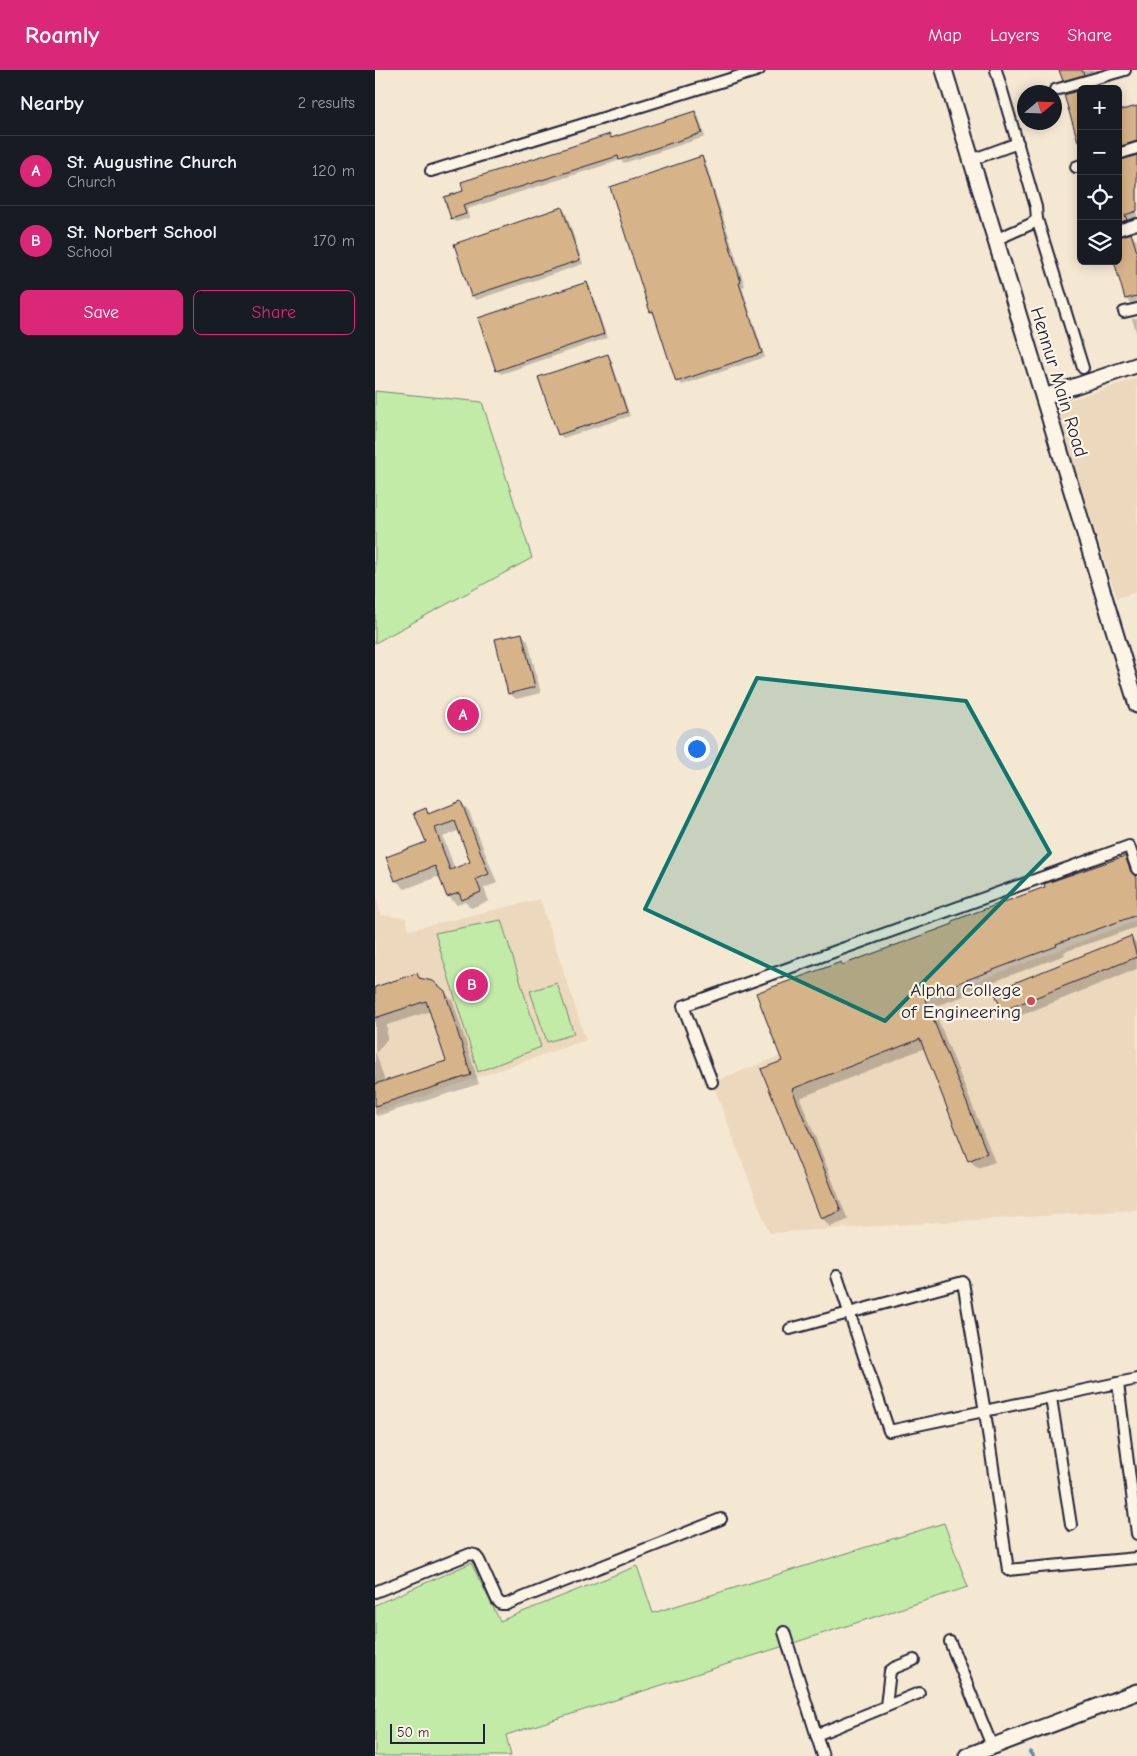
<!DOCTYPE html>
<meta charset="utf-8">
<style>
body{margin:0;font-family:"Comic Neue",sans-serif;background:#20242c;color:#f1f3f6}
.controls{position:absolute;right:15px;top:15px;display:grid;overflow:hidden;border-radius:8px;box-shadow:0 2px 12px #0003}
.controls button{width:45px;height:45px;display:grid;place-items:center;padding:0;border:0;border-bottom:1px solid #363941;background:#171b24;color:#f1f3f6;font:25px sans-serif}
.compass{position:absolute;left:642px;top:15px;width:45px;height:45px;border-radius:50%;background:#171b24;box-shadow:0 2px 12px #0003;rotate:71deg}
.scale{position:absolute;left:15px;bottom:12px;width:95px;box-sizing:border-box;padding-left:5px;border:2px solid #22223b;border-top:0;font-size:14px;line-height:18px;white-space:nowrap;color:#22223b;-webkit-text-stroke:4px #fcf5e5;paint-order:stroke}
.you{position:absolute;left:321px;top:678px;width:18px;height:18px;margin:-12px;border:4px solid #fff;border-radius:50%;background:#1a73e8;box-shadow:0 0 0 8px #1a73e833}
.badge{display:grid;place-items:center;width:32px;height:32px;border-radius:50%;background:#db2777;color:#fff;font-size:16px;font-weight:700}
.pin{position:absolute;translate:-50% -50%;border:2px solid #fff;box-shadow:0 1px 5px #0006}
.list{margin:0;padding:0;list-style:none}
h2{display:flex;justify-content:space-between;align-items:center;height:65px;margin:0;padding:0 20px;font-size:21px}
h2 small{font-size:16px;font-weight:400;color:#9ea1a6}
.list li{display:grid;grid-template-columns:32px 1fr auto;gap:15px;align-items:center;box-sizing:border-box;height:70px;padding:0 20px;border-top:1px solid #363941}
.list b{display:block;font-size:19px;white-space:nowrap}
.list p{margin:0;font-size:16px;white-space:nowrap;color:#9ea1a6}
.list em{font-size:16px;font-style:normal;color:#9ea1a6}
.actions{display:flex;gap:10px;padding:15px 20px}
.actions a{flex:1;padding:11px 0;border:1px solid #db2777;border-radius:8px;text-align:center;font-size:18px;color:#db2777}
.actions .main{background:#db2777;color:#fff}
.icon{flex:none;width:28px;height:28px;fill:none;stroke:currentColor;stroke-width:2;stroke-linecap:round;stroke-linejoin:round}
.map{position:relative;flex:none;width:762px;height:1686px;overflow:hidden}
header{display:flex;align-items:center;gap:30px;box-sizing:border-box;height:70px;padding:0 25px;background:#db2777;color:#fff}
header strong{font-size:24px}
nav{display:flex;gap:28px;margin-inline-start:auto;font-size:18px}
main{display:flex}
aside{flex:1;background:#171b24}
.map>svg:first-child{display:block}
</style>
<header>
<strong>Roamly</strong>
<nav><a>Map</a><a>Layers</a><a>Share</a></nav>
</header>
<main>
<aside>
<h2>Nearby<small>2 results</small></h2>
<ul class="list">
<li><span class="badge">A</span><div><b>St. Augustine Church</b><p>Church</p></div><em>120 m</em></li>
<li><span class="badge">B</span><div><b>St. Norbert School</b><p>School</p></div><em>170 m</em></li>
</ul>
<div class="actions"><a class="main">Save</a><a>Share</a></div>
</aside>
<div class="map">
<svg width="762" height="1686" viewBox="0 0 762 1686">
<rect width="100%" height="100%" fill="#f5e8d3"/>
<filter id="ink" filterUnits="userSpaceOnUse"><feTurbulence type="fractalNoise" baseFrequency=".02" numOctaves="2"/><feDisplacementMap in="SourceGraphic" scale="10" xChannelSelector="R" yChannelSelector="G"/><feConvolveMatrix kernelMatrix="1 2 1 2 8 2 1 2 1" color-interpolation-filters="sRGB"/></filter>
<g filter="url(#ink)">
<!-- built -->
<g fill="#ecd8bd">
<path d="M 762,308 L 762,522 L 742,528 L 679,335 Z"/>
<path d="M 0,824 L 6,845 L 31,848 L 34,860 L 165,829 L 211,970 L 0,1043 Z"/>
<path d="M 762,850 L 762,1140 L 394,1163 L 337,1012 Z"/>
</g>
<!-- green -->
<g fill="#c2eba7" stroke="#728671">
<path d="M 0,321 L 107,332 L 157,488 L 0,573 Z"/>
<path d="M 126,850 L 166,977 L 103,1002 L 60,863 Z"/>
<path d="M 182,913 L 199,964 L 172,972 L 155,921 Z"/>
<path d="M 569,1453 L 593,1517 L 131,1665 L 136,1686 L 0,1686 L 0,1535 L 96,1493 L 125,1551 L 262,1496 L 278,1543 Z"/>
</g>
<!-- shadow -->
<g fill="#0003" fill-rule="evenodd">
<path d="M 686,0 L 758,0 L 696,18 L 689,10 Z"/>
<path d="M 762,37 L 762,81 L 748,85 L 745,91 L 762,86 L 762,151 L 743,167 L 743,43 Z"/>
<path d="M 320,43 L 324,47 L 330,67 L 249,93 L 246,90 L 92,139 L 94,148 L 81,152 L 77,148 L 70,128 L 234,66 L 238,69 Z"/>
<path d="M 326,87 L 330,91 L 370,216 L 367,217 L 390,287 L 307,315 L 303,311 L 281,246 L 276,242 L 237,118 Z"/>
<path d="M 187,139 L 191,143 L 208,194 L 101,230 L 97,226 L 80,174 Z"/>
<path d="M 756,164 L 762,171 L 762,235 L 759,236 L 751,229 L 743,191 Z"/>
<path d="M 211,213 L 215,217 L 232,268 L 126,304 L 122,300 Z"/>
<path d="M 762,248 L 762,265 L 757,249 Z"/>
<path d="M 232,285 L 236,289 L 255,346 L 188,368 L 184,364 Z"/>
<path d="M 147,564 L 153,571 L 166,623 L 141,629 L 134,623 Z"/>
<path d="M 86,732 L 94,741 L 122,813 L 109,818 L 114,831 L 96,838 L 90,832 L 82,835 L 73,826 L 65,806 L 30,819 L 21,811 L 13,788 L 52,773 L 51,740 L 55,744 ZM 85,760 L 97,793 L 80,799 L 68,767 Z"/>
<path d="M 750,787 L 758,796 L 762,806 L 762,857 L 689,882 L 690,885 L 588,923 L 589,926 L 558,937 L 620,1092 L 603,1098 L 594,1090 L 550,978 L 425,1028 L 473,1150 L 455,1157 L 447,1148 L 408,992 L 466,893 L 468,896 L 579,855 Z"/>
<path d="M 756,868 L 762,874 L 762,899 L 637,949 L 628,940 Z"/>
<path d="M 42,904 L 48,911 L 69,922 L 78,931 L 104,1014 L 2,1046 L 0,1044 L 0,918 ZM 56,941 L 72,992 L 10,1012 L 1,983 L 12,969 L 12,955 Z"/>
</g>
<g fill="none" stroke-linecap="round" stroke-linejoin="round">
<!-- stream -->
<path stroke="#6888ab" stroke-width="4" d="M 655,1682 L 658,1686"/>
</g>
<!-- building -->
<g fill="#d7b389" stroke="#22223b" fill-rule="evenodd">
<path d="M 684,0 L 707,0 L 709,5 L 688,11 Z"/>
<path d="M 706,20 L 706,71 L 703,71 L 689,25 Z"/>
<path d="M 762,36 L 762,71 L 747,76 L 743,64 L 743,41 Z"/>
<path d="M 320,41 L 327,63 L 244,90 L 243,86 L 88,135 L 91,144 L 76,149 L 69,127 L 88,121 L 86,112 L 235,64 L 236,68 Z"/>
<path d="M 762,85 L 762,141 L 750,145 L 752,150 L 743,153 L 743,91 Z"/>
<path d="M 327,86 L 366,212 L 364,213 L 387,283 L 301,312 L 278,241 L 275,242 L 235,117 Z"/>
<path d="M 187,137 L 205,190 L 96,226 L 79,174 Z"/>
<path d="M 756,163 L 762,182 L 762,226 L 750,229 L 739,191 L 743,191 L 743,167 Z"/>
<path d="M 212,212 L 229,264 L 121,301 L 103,248 Z"/>
<path d="M 233,284 L 252,342 L 183,365 L 163,307 Z"/>
<path d="M 147,563 L 160,617 L 133,624 L 120,569 Z"/>
<path d="M 86,731 L 114,804 L 101,809 L 106,822 L 87,830 L 84,823 L 72,827 L 60,796 L 20,811 L 11,787 L 51,772 L 39,743 L 51,738 L 53,744 ZM 80,751 L 95,792 L 75,800 L 60,758 Z"/>
<path d="M 750,786 L 756,802 L 762,807 L 762,845 L 681,874 L 682,876 L 581,914 L 581,917 L 550,929 L 612,1083 L 593,1091 L 545,969 L 417,1019 L 466,1141 L 446,1149 L 386,999 L 407,991 L 381,923 L 466,892 L 467,895 L 578,854 L 577,851 L 670,817 L 669,814 Z"/>
<path d="M 756,866 L 762,887 L 627,941 L 619,921 Z"/>
<path d="M 42,903 L 44,908 L 58,911 L 70,921 L 96,1005 L 0,1036 L 0,1014 L 71,991 L 51,931 L 0,948 L 0,917 Z"/>
</g>
<g fill="none" stroke-linecap="round" stroke-linejoin="round">
<!-- minor casing -->
<g stroke="#22223b" stroke-width="14">
<g id="minor">
<path d="M 680,20 L 750,0"/>
<path d="M 743,84 L 762,78"/>
<path d="M 596,90 L 643,73"/>
<path d="M 701,97 L 706,95"/>
<path d="M 56,101 L 384,0"/>
<path d="M 662,149 L 708,298"/>
<path d="M 743,160 L 762,154"/>
<path d="M 620,170 L 656,154 L 662,149 L 661,137 L 621,0"/>
<path d="M 749,242 L 762,239"/>
<path d="M 337,1012 L 308,936 L 754,776 L 762,799"/>
<path d="M 462,1206 L 514,1361 L 762,1309"/>
<path d="M 415,1259 L 588,1212 L 610,1342 L 633,1500 L 762,1488"/>
<path d="M 743,1313 L 762,1464"/>
<path d="M 676,1328 L 696,1455"/>
<path d="M 0,1522 L 95,1484 L 100,1485 L 104,1490 L 122,1530 L 126,1534 L 132,1534 L 346,1449"/>
<path d="M 409,1562 L 448,1686"/>
<path d="M 575,1572 L 617,1676"/>
<path d="M 511,1636 L 515,1601 L 519,1598 L 539,1590"/>
<path d="M 441,1665 L 544,1623"/>
</g>
</g>
<!-- tertiary casing -->
<g stroke="#22223b" stroke-width="18">
<path id="tertiary" d="M 668,327 L 762,295"/>
</g>
<!-- secondary casing -->
<g stroke="#22223b" stroke-width="19">
<g id="secondary">
<path d="M 569,0 L 762,635"/>
<path d="M 592,1686 L 762,1622"/>
</g>
</g>
<!-- minor -->
<use href="#minor" stroke="#fcf5e5" stroke-width="10"/>
<!-- tertiary -->
<use href="#tertiary" stroke="#fcf5e5" stroke-width="14"/>
<!-- secondary -->
<use href="#secondary" stroke="#fcf5e5" stroke-width="15"/>
</g>
</g>
<!-- marked area -->
<path fill="#0f766e" fill-opacity="0.2" stroke="#0f766e" stroke-width="4" stroke-linejoin="round" d="M 382,608 L 591,631 L 675,783 L 510,951 L 270,839 Z"/>
<!-- markers -->
<circle fill="#d1495b" stroke="#fcf5e5" stroke-width="2" cx="656" cy="931" r="5"/>
<g text-anchor="middle" dominant-baseline="central" stroke-width="4.5" stroke-linejoin="round" paint-order="stroke">
<!-- street labels -->
<g font-size="19" fill="#22223b" stroke="#fcf5e5">
<text transform="translate(684 312) rotate(73)">Hennur Main Road</text>
</g>
<!-- poi labels -->
<g font-size="19" fill="#22223b" stroke="#fcf5e5" text-anchor="end">
<text x="646" y="920">Alpha College<tspan x="646" dy="22">of Engineering</tspan></text>
</g>
</g>
</svg>
<div class="controls">
<button>+</button>
<button>−</button>
<button><svg class="icon" aria-label="locate" viewBox="0 0 24 24"><circle cx="12" cy="12" r="6"/><path d="M12 2v4M12 18v4M2 12h4M18 12h4"/></svg></button>
<button><svg class="icon" aria-label="layers" viewBox="0 0 24 24"><path d="M12 4l9 5-9 5-9-5zM3 14l9 5 9-5"/></svg></button>
</div>
<svg class="compass" viewBox="-18 -18 36 36"><path d="M0-13l5 13h-10z" fill="#e53935"/><path d="M0 13l5-13h-10z" fill="#9ea1a6"/></svg>
<div class="scale">50 m</div>
<div class="you"></div>
<div class="pin badge" style="left:88px;top:645px">A</div>
<div class="pin badge" style="left:97px;top:915px">B</div>
</div>
</main>
